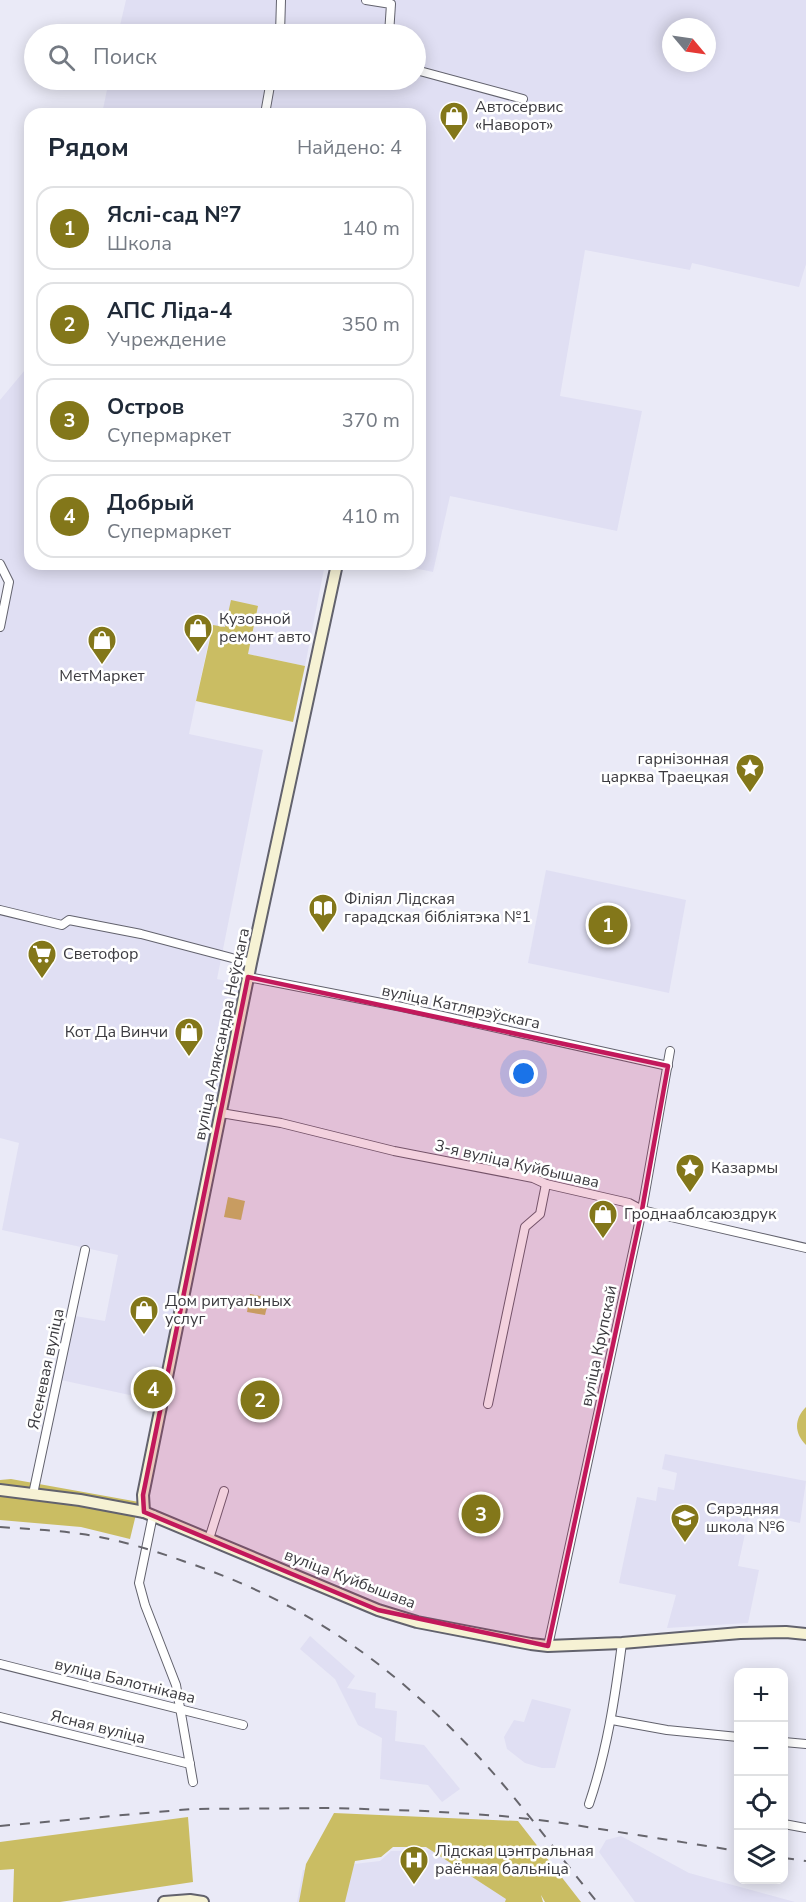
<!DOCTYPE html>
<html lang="ru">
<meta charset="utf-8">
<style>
body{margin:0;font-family:"Nunito Sans",sans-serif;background:#f6f6f7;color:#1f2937}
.controls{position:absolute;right:18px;bottom:18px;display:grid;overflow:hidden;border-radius:12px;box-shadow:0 3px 15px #0003}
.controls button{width:54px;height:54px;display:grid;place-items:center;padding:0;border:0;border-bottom:2px solid #e0e1e3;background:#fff;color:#1f2937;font:30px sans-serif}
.compass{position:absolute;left:662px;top:18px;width:54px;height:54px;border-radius:50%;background:#fff;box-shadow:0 3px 15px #0003;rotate:119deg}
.you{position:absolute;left:524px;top:1074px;width:21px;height:21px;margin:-15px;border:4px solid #fff;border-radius:50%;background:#1a73e8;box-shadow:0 0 0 9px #1a73e833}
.badge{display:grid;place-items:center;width:39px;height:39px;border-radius:50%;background:#83771a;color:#fff;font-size:20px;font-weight:700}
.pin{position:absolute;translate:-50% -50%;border:3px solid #fff;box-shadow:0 2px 6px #0006}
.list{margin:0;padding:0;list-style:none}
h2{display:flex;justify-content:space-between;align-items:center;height:78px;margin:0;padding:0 24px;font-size:26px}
h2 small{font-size:20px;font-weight:400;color:#747a83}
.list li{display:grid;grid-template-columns:39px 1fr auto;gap:18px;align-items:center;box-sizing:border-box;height:84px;margin:0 12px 12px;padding:0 12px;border:2px solid #e0e1e3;border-radius:18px}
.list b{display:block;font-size:22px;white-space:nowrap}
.list p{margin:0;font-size:20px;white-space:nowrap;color:#747a83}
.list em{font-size:20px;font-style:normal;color:#747a83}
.icon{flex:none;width:33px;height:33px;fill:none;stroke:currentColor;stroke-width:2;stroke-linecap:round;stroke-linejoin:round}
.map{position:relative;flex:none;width:806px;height:1902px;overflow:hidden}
.search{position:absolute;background:#fff;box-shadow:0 3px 15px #0003;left:24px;top:24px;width:402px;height:66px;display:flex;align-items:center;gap:15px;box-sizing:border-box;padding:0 21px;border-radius:33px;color:#747a83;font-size:22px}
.panel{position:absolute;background:#fff;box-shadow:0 3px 15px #0003;left:24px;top:108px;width:402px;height:462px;border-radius:18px}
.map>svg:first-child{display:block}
</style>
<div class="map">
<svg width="806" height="1902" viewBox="0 0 806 1902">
<rect width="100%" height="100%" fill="#eaeaf7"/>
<!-- built -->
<g fill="#e0dff3" fill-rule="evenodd">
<path d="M 126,0 L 806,0 L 806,264 L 799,287 L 692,263 L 690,270 L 585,250 L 560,396 L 642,411 L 617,531 L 450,496 L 433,572 L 395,564 L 420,564 L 420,114 L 102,114 L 109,80 L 416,80 L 416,34 L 118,34 ZM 671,27 L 707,27 L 707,63 L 671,63 Z"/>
<path d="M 30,364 L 30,564 L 325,564 L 305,666 L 248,654 L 258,606 L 225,628 L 212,625 L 189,734 L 263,750 L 217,979 L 236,983 L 212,1128 L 157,1401 L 61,1380 L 75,1316 L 105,1321 L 118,1255 L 2,1230 L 19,1143 L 0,1138 L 0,607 L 6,580 L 0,570 L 0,400 Z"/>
<path d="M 546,870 L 686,900 L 669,993 L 528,963 Z"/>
<path d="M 665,1454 L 806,1481 L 800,1523 L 761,1515 L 748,1520 L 738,1566 L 759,1570 L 748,1623 L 667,1628 L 676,1595 L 619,1583 L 637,1497 L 656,1501 L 658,1487 L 674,1490 L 677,1473 L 662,1469 Z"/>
<path d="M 310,1636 L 355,1676 L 347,1688 L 376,1693 L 375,1708 L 397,1711 L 395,1741 L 424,1745 L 460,1789 L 442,1802 L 428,1785 L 380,1779 L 382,1738 L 358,1725 L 335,1679 L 300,1649 Z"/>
<path d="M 532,1699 L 571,1709 L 555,1768 L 542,1768 L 525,1763 L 507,1749 L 504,1737 L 514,1720 L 524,1722 Z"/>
<path d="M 621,1836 L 689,1873 L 795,1902 L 635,1902 L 599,1852 L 606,1840 Z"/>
<path d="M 507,1849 L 538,1902 L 297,1902 L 303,1870 L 380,1861 L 391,1851 Z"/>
</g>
<!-- green -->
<g fill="#cabd63">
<path d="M 231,600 L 258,606 L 248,654 L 305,666 L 293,722 L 196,701 L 213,625 L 225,627 Z"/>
<path d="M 228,1197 L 245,1201 L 241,1220 L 224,1217 Z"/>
<path d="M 250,1294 L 269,1298 L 265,1315 L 247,1312 Z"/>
<path d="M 806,1407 L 806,1445 C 794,1433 794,1419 806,1407 Z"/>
<path d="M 11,1479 L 139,1502 L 130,1539 L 81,1527 L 0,1520 L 0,1480 Z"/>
<path d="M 334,1813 L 518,1821 L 581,1902 L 545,1902 L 541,1895 L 543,1902 L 505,1902 L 506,1899 L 426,1847 L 393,1847 L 381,1857 L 355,1861 L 345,1902 L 299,1902 L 306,1864 Z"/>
<path d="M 188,1817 L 193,1882 L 60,1902 L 13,1902 L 14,1869 L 0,1870 L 0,1842 Z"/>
</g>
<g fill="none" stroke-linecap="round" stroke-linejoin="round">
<!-- street casing -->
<g stroke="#62626d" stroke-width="10">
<g id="street">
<path d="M 366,0 L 391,4 L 389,34"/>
<path d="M 280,34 L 281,0"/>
<path d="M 416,70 L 523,99"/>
<path d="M 265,114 L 271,80"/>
<path d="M 0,564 L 9,582 L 0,627"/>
<path d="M 0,910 L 62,925 L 69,920 L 141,934 L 251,963"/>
<path d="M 248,977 L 402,1007 L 668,1066"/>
<path d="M 221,1113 L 281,1123 L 394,1151 L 533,1178 L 546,1184 L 629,1203 L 642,1210 L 658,1214 L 806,1248"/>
<path d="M 488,1404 L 525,1227 L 540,1214 L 546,1184"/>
<path d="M 33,1494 L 85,1250"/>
<path d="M 153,1515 L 139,1583 L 145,1605 L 176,1685 L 193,1782"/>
<path d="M 209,1539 L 224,1491"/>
<path d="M 548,1646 L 642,1210 L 670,1051"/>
<path d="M 0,1664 L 243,1725"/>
<path d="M 0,1717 L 190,1764"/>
<path d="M 612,1720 L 667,1730 L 738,1737"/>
<path d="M 784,1742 L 806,1744"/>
<path d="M 589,1804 C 607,1751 615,1698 622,1643"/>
<path d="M 784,1824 L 806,1828"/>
</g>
</g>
<!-- secondary casing -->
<g stroke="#62626d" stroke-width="14">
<g id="secondary">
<path d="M 0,1490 L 80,1500 L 144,1512 L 378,1610 L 417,1622 L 531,1644 L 548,1646 L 622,1643 L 740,1633 L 786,1632 L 806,1634"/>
<path d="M 144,1512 L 143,1495 L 251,963 L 337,564"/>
<path d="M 164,1902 L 190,1900 L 203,1902"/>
</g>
</g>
<!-- street -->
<use href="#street" stroke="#fff" stroke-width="8"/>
<!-- secondary -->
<use href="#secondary" stroke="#f6f2d4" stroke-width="10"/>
<!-- rail -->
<g stroke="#66656c" stroke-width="2" stroke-dasharray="10 10" stroke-linecap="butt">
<path d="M 0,1527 C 27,1529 55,1530 82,1534 C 116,1539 150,1549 183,1561 C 302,1601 390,1662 476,1754 C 519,1800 557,1853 597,1902"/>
<path d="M 0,1826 L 191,1809 L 333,1808 L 425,1811 L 502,1816 L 556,1822 L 738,1851"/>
<path d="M 784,1858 L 806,1861"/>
</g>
</g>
<!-- marked area -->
<path fill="#c2185b" fill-opacity="0.2" stroke="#c2185b" stroke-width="4.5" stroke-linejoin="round" d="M 248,977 L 668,1066 L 642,1210 L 548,1646 L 378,1610 L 144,1512 L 143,1495 Z"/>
<!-- icons -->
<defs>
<g id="shop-pin" transform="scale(1.5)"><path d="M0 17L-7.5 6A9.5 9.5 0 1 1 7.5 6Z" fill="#83771a" stroke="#fff"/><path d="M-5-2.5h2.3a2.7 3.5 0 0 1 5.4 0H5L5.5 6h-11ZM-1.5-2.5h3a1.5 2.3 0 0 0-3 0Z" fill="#fff"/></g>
<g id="sight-pin" transform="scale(1.5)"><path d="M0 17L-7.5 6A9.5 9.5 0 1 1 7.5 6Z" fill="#83771a" stroke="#fff"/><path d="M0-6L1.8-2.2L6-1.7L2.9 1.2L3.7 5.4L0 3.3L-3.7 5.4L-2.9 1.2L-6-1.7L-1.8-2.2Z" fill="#fff"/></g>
<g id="library-pin" transform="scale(1.5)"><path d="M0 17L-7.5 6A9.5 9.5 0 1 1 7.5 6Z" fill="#83771a" stroke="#fff"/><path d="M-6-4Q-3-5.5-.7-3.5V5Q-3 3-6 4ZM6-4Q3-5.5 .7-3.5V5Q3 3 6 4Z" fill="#fff"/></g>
<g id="supermarket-pin" transform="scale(1.5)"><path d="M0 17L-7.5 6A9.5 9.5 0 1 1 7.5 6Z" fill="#83771a" stroke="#fff"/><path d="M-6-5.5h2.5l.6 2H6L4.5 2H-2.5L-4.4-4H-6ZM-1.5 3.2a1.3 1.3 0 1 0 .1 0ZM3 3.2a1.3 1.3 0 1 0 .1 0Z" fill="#fff"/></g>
<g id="school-pin" transform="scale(1.5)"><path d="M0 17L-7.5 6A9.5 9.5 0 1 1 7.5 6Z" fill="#83771a" stroke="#fff"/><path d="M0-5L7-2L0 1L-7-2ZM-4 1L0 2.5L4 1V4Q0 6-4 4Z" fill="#fff"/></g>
<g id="hospital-pin" transform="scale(1.5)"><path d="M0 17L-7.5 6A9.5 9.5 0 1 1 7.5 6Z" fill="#83771a" stroke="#fff"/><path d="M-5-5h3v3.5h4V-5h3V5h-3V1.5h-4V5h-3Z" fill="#fff"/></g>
</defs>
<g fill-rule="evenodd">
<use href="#shop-pin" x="454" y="116"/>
<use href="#shop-pin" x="198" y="628"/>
<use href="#shop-pin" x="102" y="640"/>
<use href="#sight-pin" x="750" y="768"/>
<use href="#library-pin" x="323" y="908"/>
<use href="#supermarket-pin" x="42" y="954"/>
<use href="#shop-pin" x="189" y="1032"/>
<use href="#sight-pin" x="690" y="1168"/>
<use href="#shop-pin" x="603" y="1214"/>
<use href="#shop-pin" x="144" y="1310"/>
<use href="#school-pin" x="685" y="1518"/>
<use href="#hospital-pin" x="414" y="1860"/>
</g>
<g text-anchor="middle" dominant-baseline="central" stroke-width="5" stroke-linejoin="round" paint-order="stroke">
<!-- poi labels -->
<g font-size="16" fill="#3c3b40" stroke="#fff" text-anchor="start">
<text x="475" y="107">Автосервис<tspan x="475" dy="18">«Наворот»</tspan></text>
<text x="219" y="619">Кузовной<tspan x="219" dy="18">ремонт авто</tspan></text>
<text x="102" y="676" text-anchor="middle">МетМаркет</text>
<text x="729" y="759" text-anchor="end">гарнізонная<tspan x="729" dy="18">царква Траецкая</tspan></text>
<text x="344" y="899">Філіял Лідская<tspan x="344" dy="18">гарадская бібліятэка №1</tspan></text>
<text x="63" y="954">Светофор</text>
<text x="168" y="1032" text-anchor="end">Кот Да Винчи</text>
<text x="711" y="1168">Казармы</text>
<text x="624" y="1214">Гроднааблсаюздрук</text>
<text x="165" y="1301">Дом ритуальных<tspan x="165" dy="18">услуг</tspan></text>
<text x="706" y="1509">Сярэдняя<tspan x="706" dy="18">школа №6</tspan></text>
<text x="435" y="1851">Лідская цэнтральная<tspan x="435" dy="18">раённая бальніца</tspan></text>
</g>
<!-- street labels -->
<g font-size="16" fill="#3c3b40" stroke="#fff">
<text transform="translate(461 1007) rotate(12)">вуліца Катлярэўскага</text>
<text transform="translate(222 1034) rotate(-78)">вуліца Аляксандра Неўскага</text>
<text transform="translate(517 1164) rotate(13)">3-я вуліца Куйбышава</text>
<text transform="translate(599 1346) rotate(-78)">вуліца Крупскай</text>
<text transform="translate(46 1369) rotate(-78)">Ясеневая вуліца</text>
<text transform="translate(350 1579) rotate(21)">вуліца Куйбышава</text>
<text transform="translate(125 1681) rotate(14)">вуліца Балотнікава</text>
<text transform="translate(98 1727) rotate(14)">Ясная вуліца</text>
</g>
</g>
</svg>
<div class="controls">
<button>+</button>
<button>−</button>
<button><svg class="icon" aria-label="locate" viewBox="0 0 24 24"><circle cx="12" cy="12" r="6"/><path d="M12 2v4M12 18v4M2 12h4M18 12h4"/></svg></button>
<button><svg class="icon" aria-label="layers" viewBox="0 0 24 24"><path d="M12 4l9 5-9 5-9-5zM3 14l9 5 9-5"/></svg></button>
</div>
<svg class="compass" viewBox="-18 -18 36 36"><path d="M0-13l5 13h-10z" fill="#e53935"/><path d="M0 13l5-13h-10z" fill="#747a83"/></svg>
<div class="you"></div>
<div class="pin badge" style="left:608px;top:925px">1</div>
<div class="pin badge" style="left:260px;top:1400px">2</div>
<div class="pin badge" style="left:481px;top:1514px">3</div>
<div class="pin badge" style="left:153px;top:1389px">4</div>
<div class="search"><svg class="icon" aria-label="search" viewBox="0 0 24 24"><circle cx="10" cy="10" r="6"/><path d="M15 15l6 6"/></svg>Поиск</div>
<section class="panel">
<h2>Рядом<small>Найдено: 4</small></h2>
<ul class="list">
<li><span class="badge">1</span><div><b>Яслі-сад №7</b><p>Школа</p></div><em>140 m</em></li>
<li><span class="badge">2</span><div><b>АПС Ліда-4</b><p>Учреждение</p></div><em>350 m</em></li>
<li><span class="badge">3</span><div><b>Остров</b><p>Супермаркет</p></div><em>370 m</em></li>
<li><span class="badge">4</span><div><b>Добрый</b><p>Супермаркет</p></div><em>410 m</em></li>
</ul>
</section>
</div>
